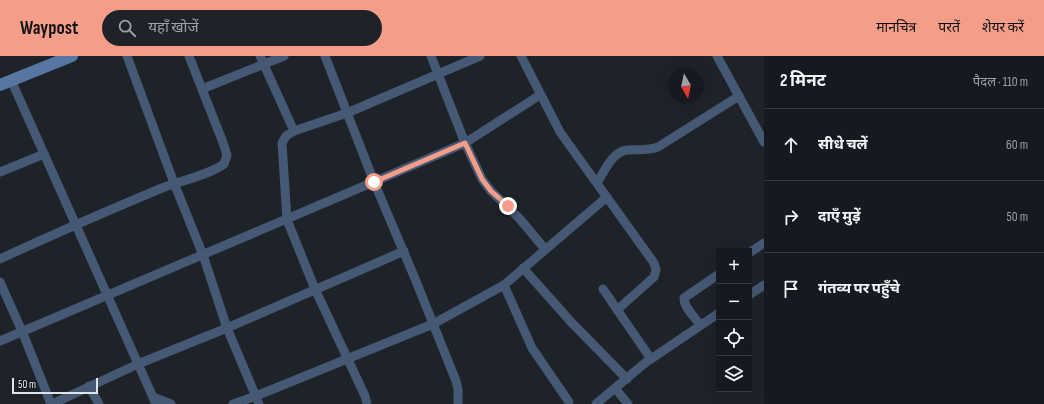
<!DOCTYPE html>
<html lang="hi">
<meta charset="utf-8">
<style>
body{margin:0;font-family:"Sofia Sans Condensed","Noto Sans Devanagari",sans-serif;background:#1f2329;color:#f1f3f6}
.controls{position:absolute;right:12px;bottom:12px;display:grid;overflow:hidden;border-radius:0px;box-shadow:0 4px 16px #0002}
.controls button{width:36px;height:36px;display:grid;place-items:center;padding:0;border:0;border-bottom:1px solid #35383e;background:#161a20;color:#f1f3f6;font:20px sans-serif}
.compass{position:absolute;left:668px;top:12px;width:36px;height:36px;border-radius:50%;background:#161a20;box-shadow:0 4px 16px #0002;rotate:171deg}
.scale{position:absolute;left:12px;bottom:10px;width:86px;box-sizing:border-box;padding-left:4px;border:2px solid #e0e4e8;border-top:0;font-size:11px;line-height:14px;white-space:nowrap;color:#e0e4e8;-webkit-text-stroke:3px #151920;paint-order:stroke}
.stop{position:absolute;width:12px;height:12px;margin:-9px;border:3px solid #f49e89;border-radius:50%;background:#fff}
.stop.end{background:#f49e89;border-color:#fff;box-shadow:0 1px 4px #0008}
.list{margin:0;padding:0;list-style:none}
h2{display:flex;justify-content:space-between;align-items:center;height:52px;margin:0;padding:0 16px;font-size:17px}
h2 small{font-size:13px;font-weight:400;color:#9ea1a5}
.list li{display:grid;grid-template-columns:26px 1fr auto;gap:12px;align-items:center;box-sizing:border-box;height:72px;padding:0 16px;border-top:1px solid #35383e}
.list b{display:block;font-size:15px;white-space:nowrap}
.list em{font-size:13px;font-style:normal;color:#9ea1a5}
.icon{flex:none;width:22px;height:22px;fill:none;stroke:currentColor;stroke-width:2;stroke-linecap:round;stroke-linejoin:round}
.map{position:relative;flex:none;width:764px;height:348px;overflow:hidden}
header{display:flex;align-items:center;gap:24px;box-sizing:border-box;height:56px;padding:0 20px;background:#f49e89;color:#111}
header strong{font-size:19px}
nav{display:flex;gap:22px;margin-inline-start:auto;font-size:14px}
.search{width:280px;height:36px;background:#1f2329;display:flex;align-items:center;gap:10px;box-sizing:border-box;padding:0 14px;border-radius:22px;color:#9ea1a5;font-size:15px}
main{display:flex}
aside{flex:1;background:#161a20}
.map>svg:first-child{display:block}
</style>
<header>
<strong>Waypost</strong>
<div class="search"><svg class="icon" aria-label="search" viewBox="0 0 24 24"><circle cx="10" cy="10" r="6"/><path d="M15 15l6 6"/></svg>यहाँ खोजें</div>
<nav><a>मानचित्र</a><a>परतें</a><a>शेयर करें</a></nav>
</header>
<main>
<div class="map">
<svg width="764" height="348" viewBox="0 0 764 348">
<rect width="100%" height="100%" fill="#1e232a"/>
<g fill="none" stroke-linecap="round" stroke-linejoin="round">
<!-- street -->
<g stroke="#455874" stroke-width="9">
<path d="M 127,0 L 174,127 L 203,199 L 227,272 L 259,348"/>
<path d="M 260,0 L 294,75"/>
<path d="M 325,0 L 374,126 L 416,225 L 456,325 L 458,333 L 458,348"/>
<path d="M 431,0 L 465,87 L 482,123 L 491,135 L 519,162 L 545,193"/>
<path d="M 521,0 L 560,76 L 654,207 L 656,214 L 654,221 L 617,254"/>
<path d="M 717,0 L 764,86"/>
<path d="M 11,24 L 156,348"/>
<path d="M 202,33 L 284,0"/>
<path d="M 0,116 L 44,98"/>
<path d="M 597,127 C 605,115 612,95 628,94 C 640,93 647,95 658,91 L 739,40"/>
<path d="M 749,197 L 764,187"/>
<path d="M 0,203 C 54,178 107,155 162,132 C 180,125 209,119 224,108 L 227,99 L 222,84 L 189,0"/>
<path d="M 523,212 L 572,267 L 627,323"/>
<path d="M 0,226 L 22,275 L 51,348"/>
<path d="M 504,229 L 532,292 L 569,346"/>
<path d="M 603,233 L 651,303"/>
<path d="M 749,239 L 764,229"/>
<path d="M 700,269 C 695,261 684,252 684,242 L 719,218"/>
<path d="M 0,285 L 465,87 L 540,39"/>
<path d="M 89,330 L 99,348"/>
<path d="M 615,332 L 628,348"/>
<path d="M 153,341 L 171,348"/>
<path d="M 52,348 L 138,308 L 227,272 L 404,195"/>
<path d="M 233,348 L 256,340 L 433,268 L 504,229 L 607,141"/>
<path d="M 367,348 L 365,340 L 315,233 L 287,164 L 282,87 L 286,80 L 294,75 L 347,57 L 480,0"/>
<path d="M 596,348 L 645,307 L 719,257"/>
</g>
<!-- secondary -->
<path stroke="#5776a2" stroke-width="12" d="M 0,29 L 72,0"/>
</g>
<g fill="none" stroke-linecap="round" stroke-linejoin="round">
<!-- route -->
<path stroke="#f49e89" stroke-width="5" d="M 374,126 L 465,87 L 482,123 L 491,135 L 508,150"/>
</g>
</svg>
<div class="controls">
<button>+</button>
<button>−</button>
<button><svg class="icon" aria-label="locate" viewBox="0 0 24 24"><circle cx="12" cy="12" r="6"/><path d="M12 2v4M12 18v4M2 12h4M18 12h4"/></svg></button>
<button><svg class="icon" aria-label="layers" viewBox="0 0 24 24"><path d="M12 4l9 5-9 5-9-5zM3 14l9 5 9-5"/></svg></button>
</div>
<svg class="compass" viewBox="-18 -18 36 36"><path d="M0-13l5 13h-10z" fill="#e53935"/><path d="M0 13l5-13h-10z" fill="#9ea1a5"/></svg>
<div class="scale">50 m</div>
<div class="stop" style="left:374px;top:126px"></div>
<div class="stop end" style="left:508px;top:150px"></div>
</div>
<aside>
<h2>2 मिनट<small>पैदल · 110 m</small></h2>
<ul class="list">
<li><svg class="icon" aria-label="ahead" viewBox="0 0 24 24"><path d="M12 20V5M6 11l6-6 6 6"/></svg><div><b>सीधे चलें</b></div><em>60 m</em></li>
<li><svg class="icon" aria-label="right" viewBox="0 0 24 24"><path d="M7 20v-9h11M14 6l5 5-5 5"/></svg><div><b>दाएँ मुड़ें</b></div><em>50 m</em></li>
<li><svg class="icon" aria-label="arrive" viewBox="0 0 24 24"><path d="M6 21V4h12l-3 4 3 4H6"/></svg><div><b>गंतव्य पर पहुँचे</b></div></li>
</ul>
</aside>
</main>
